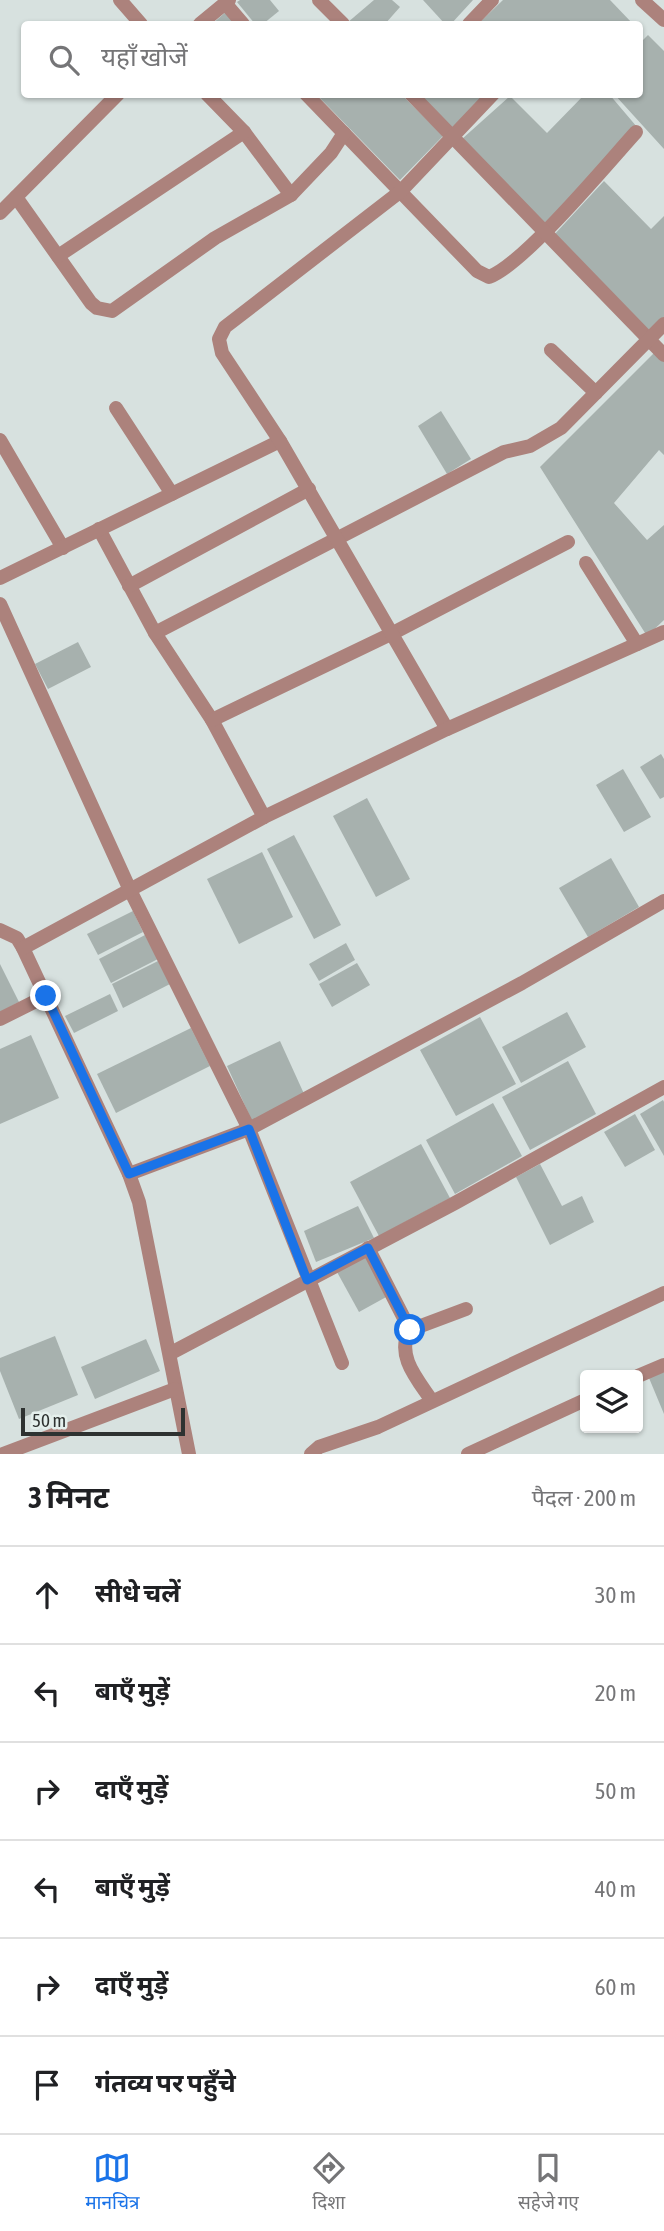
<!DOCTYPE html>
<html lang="hi">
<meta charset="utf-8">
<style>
body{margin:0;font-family:"Asap Condensed","Noto Sans Devanagari",sans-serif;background:#f2f2f2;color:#202124}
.controls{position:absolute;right:21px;bottom:21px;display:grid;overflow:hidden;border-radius:7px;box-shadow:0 2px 5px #0004}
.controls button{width:63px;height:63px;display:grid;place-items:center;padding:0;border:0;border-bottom:2px solid #e0e0e0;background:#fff;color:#202124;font:35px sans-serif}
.scale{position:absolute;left:21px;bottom:18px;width:164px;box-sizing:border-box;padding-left:7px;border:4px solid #2e3231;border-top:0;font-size:19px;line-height:24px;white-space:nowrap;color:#2e3231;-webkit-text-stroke:5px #e4efec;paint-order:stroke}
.stop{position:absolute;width:21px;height:21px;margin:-16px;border:5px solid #1a73e8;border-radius:50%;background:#fff}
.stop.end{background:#1a73e8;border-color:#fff;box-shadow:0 2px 7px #0008}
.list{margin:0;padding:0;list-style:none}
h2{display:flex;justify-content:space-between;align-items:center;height:91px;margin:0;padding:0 28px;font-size:30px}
h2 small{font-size:23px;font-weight:400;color:#757577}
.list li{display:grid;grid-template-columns:46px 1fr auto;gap:21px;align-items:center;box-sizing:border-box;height:98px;padding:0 28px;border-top:2px solid #e0e0e0}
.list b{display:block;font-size:26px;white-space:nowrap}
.list em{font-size:23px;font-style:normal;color:#757577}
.icon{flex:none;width:38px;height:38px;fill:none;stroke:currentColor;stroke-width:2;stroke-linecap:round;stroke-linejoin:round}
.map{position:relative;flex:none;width:664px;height:1454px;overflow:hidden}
.search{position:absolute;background:#fff;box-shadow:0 2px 5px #0004;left:21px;right:21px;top:21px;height:77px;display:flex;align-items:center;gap:18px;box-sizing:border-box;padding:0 24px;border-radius:7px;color:#757577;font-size:26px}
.sheet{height:679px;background:#fff}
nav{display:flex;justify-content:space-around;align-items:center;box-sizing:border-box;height:98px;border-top:2px solid #e0e0e0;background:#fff;font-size:19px;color:#757577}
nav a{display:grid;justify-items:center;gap:4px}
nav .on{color:#1a73e8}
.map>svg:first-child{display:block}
</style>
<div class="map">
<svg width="664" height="1454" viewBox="0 0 664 1454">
<rect width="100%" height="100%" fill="#d7e1df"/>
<!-- building -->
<g fill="#a7b1ae">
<path d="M 240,0 L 270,0 L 279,11 L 263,24 L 255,24 L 237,2 Z"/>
<path d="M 374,0 L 392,0 L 400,7 L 385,24 L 347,23 Z"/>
<path d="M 423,0 L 473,0 L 451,24 L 445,24 Z"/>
<path d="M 503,0 L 610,0 L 633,24 L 478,24 Z"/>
<path d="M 227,11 L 238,24 L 212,24 Z"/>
<path d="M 648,35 L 664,51 L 664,149 L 614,94 L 640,94 L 640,43 Z"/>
<path d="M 316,94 L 401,94 L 443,136 L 400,180 Z"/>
<path d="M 418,94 L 488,94 L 453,131 Z"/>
<path d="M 585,94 L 609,94 L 637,127 L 545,225 L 462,139 L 510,96 L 547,133 Z"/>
<path d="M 604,181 L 651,229 L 664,216 L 664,319 L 650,333 L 553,236 Z"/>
<path d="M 656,351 L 664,359 L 664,455 L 659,450 L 614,503 L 647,540 L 664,525 L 664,620 L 647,636 L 540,467 Z"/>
<path d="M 441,411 L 471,459 L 447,474 L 418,426 Z"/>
<path d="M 78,642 L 91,667 L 48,689 L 35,664 Z"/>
<path d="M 661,754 L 664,759 L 664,797 L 660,799 L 640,767 Z"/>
<path d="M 623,769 L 651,817 L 624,832 L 596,785 Z"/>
<path d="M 367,798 L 410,879 L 376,897 L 333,816 Z"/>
<path d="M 294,835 L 341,925 L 314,939 L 267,849 Z"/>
<path d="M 262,852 L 293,917 L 239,944 L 207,879 Z"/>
<path d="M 611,858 L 639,907 L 588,937 L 559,888 Z"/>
<path d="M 133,911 L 143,932 L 98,955 L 87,934 Z"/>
<path d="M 145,935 L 158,959 L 111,983 L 99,959 Z"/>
<path d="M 346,943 L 355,960 L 319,981 L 309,964 Z"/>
<path d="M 158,961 L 170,984 L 123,1008 L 112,984 Z"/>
<path d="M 357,963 L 370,985 L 332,1007 L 319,984 Z"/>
<path d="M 0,964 L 19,1002 L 0,1012 Z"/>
<path d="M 110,994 L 118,1011 L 74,1033 L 65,1016 Z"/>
<path d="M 567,1012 L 586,1047 L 521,1083 L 502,1047 Z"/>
<path d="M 480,1017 L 516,1084 L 456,1116 L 420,1050 Z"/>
<path d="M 191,1028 L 210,1066 L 116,1113 L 97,1074 Z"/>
<path d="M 31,1035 L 59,1098 L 0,1124 L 0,1049 Z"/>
<path d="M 280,1041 L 305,1096 L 252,1121 L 227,1066 Z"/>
<path d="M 568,1061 L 596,1114 L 530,1150 L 502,1097 Z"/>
<path d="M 663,1100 L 664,1102 L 664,1156 L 640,1114 Z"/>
<path d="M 493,1103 L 522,1156 L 455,1194 L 426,1140 Z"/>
<path d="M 635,1114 L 655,1150 L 625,1167 L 604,1132 Z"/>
<path d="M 421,1144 L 450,1198 L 379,1236 L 350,1182 Z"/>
<path d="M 540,1164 L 562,1206 L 582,1196 L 594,1222 L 550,1245 L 516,1177 Z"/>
<path d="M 358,1206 L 374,1238 L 316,1262 L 304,1231 Z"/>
<path d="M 366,1256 L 388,1296 L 359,1312 L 337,1272 Z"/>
<path d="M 55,1336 L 78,1395 L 19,1419 L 0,1371 L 0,1358 Z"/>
<path d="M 146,1339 L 160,1371 L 95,1399 L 81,1367 Z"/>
<path d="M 664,1372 L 664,1414 L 649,1378 Z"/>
</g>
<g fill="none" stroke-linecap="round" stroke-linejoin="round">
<!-- minor -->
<g stroke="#ac827c" stroke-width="14">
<path d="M 120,0 L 141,24"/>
<path d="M 319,0 L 343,24"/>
<path d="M 642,0 L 664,20"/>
<path d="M 225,3 L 243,24"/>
<path d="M 200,24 L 229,0"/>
<path d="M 469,24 L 492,0"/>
<path d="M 207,94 L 244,132 L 291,195"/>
<path d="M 306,94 L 477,271 L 489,277 C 524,264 607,164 636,132"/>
<path d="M 411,94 L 664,355"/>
<path d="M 16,197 L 91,303 L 97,308 L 112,311 L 215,238 L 291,195 L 331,153 L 344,133"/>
<path d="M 0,213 L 118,94"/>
<path d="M 58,256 L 244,132"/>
<path d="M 551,350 L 596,393"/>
<path d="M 116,408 L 172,494"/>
<path d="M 0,440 L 63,548"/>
<path d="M 99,529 L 155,633 L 212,720 L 264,817"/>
<path d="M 586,563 L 637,644"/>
<path d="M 0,578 L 280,441"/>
<path d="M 129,586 L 309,489"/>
<path d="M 0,604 L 130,890 L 249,1129 L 342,1363"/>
<path d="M 155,633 L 504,452 L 530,446 L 561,428 L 664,324"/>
<path d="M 212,720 L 393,633 L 568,542"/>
<path d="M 447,729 L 280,441 L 222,353 L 219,339 L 225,327 L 401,191 L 493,94"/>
<path d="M 0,930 L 17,938 L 23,948 L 129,1174 L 139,1202 L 189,1454"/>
<path d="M 23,948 L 264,817 L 447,729 L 664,632"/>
<path d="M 0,1019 L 46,996"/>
<path d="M 129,1174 L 249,1129 L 522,983 L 664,901"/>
<path d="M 368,1248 L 410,1330 C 395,1355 418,1380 432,1401"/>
<path d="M 410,1330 L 466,1309"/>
<path d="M 171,1353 L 455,1203 L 664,1087"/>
<path d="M 638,1376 L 664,1365"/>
<path d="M 3,1454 L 175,1389"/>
<path d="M 311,1454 L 319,1447 L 378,1427 L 664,1293"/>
<path d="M 468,1454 L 585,1400"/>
</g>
</g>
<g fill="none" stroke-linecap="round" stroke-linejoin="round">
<!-- route -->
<path stroke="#1a73e8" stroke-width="9" d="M 46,996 L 129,1174 L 249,1129 L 307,1280 L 368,1248 L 410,1330"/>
</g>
</svg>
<div class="controls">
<button><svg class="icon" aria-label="layers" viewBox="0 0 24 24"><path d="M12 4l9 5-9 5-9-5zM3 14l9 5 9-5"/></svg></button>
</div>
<div class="scale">50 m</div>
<div class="stop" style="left:410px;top:1330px"></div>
<div class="stop end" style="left:46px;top:996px"></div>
<div class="search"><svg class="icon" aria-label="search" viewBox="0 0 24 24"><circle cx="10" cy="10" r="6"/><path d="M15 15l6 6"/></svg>यहाँ खोजें</div>
</div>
<section class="sheet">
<h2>3 मिनट<small>पैदल · 200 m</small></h2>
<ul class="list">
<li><svg class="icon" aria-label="ahead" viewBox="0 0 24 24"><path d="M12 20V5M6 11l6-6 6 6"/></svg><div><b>सीधे चलें</b></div><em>30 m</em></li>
<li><svg class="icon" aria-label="left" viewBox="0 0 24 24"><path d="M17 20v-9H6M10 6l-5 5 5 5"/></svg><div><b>बाएँ मुड़ें</b></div><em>20 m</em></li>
<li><svg class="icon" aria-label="right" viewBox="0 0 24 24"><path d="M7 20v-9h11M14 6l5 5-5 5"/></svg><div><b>दाएँ मुड़ें</b></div><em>50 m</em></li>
<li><svg class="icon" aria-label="left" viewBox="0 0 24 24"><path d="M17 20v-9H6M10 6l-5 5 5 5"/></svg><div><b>बाएँ मुड़ें</b></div><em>40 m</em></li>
<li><svg class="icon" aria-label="right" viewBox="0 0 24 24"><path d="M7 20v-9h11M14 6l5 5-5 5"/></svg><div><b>दाएँ मुड़ें</b></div><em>60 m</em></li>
<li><svg class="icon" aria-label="arrive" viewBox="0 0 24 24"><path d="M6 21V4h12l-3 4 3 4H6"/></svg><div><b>गंतव्य पर पहुँचे</b></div></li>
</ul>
</section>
<nav>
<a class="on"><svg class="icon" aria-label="map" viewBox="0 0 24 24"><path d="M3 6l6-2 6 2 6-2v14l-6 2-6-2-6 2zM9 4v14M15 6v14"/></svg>मानचित्र</a>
<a><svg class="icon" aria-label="directions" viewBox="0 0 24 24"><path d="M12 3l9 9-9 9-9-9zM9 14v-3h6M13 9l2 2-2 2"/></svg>दिशा</a>
<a><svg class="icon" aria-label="saved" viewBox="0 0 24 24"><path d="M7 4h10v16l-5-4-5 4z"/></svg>सहेजे गए</a>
</nav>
